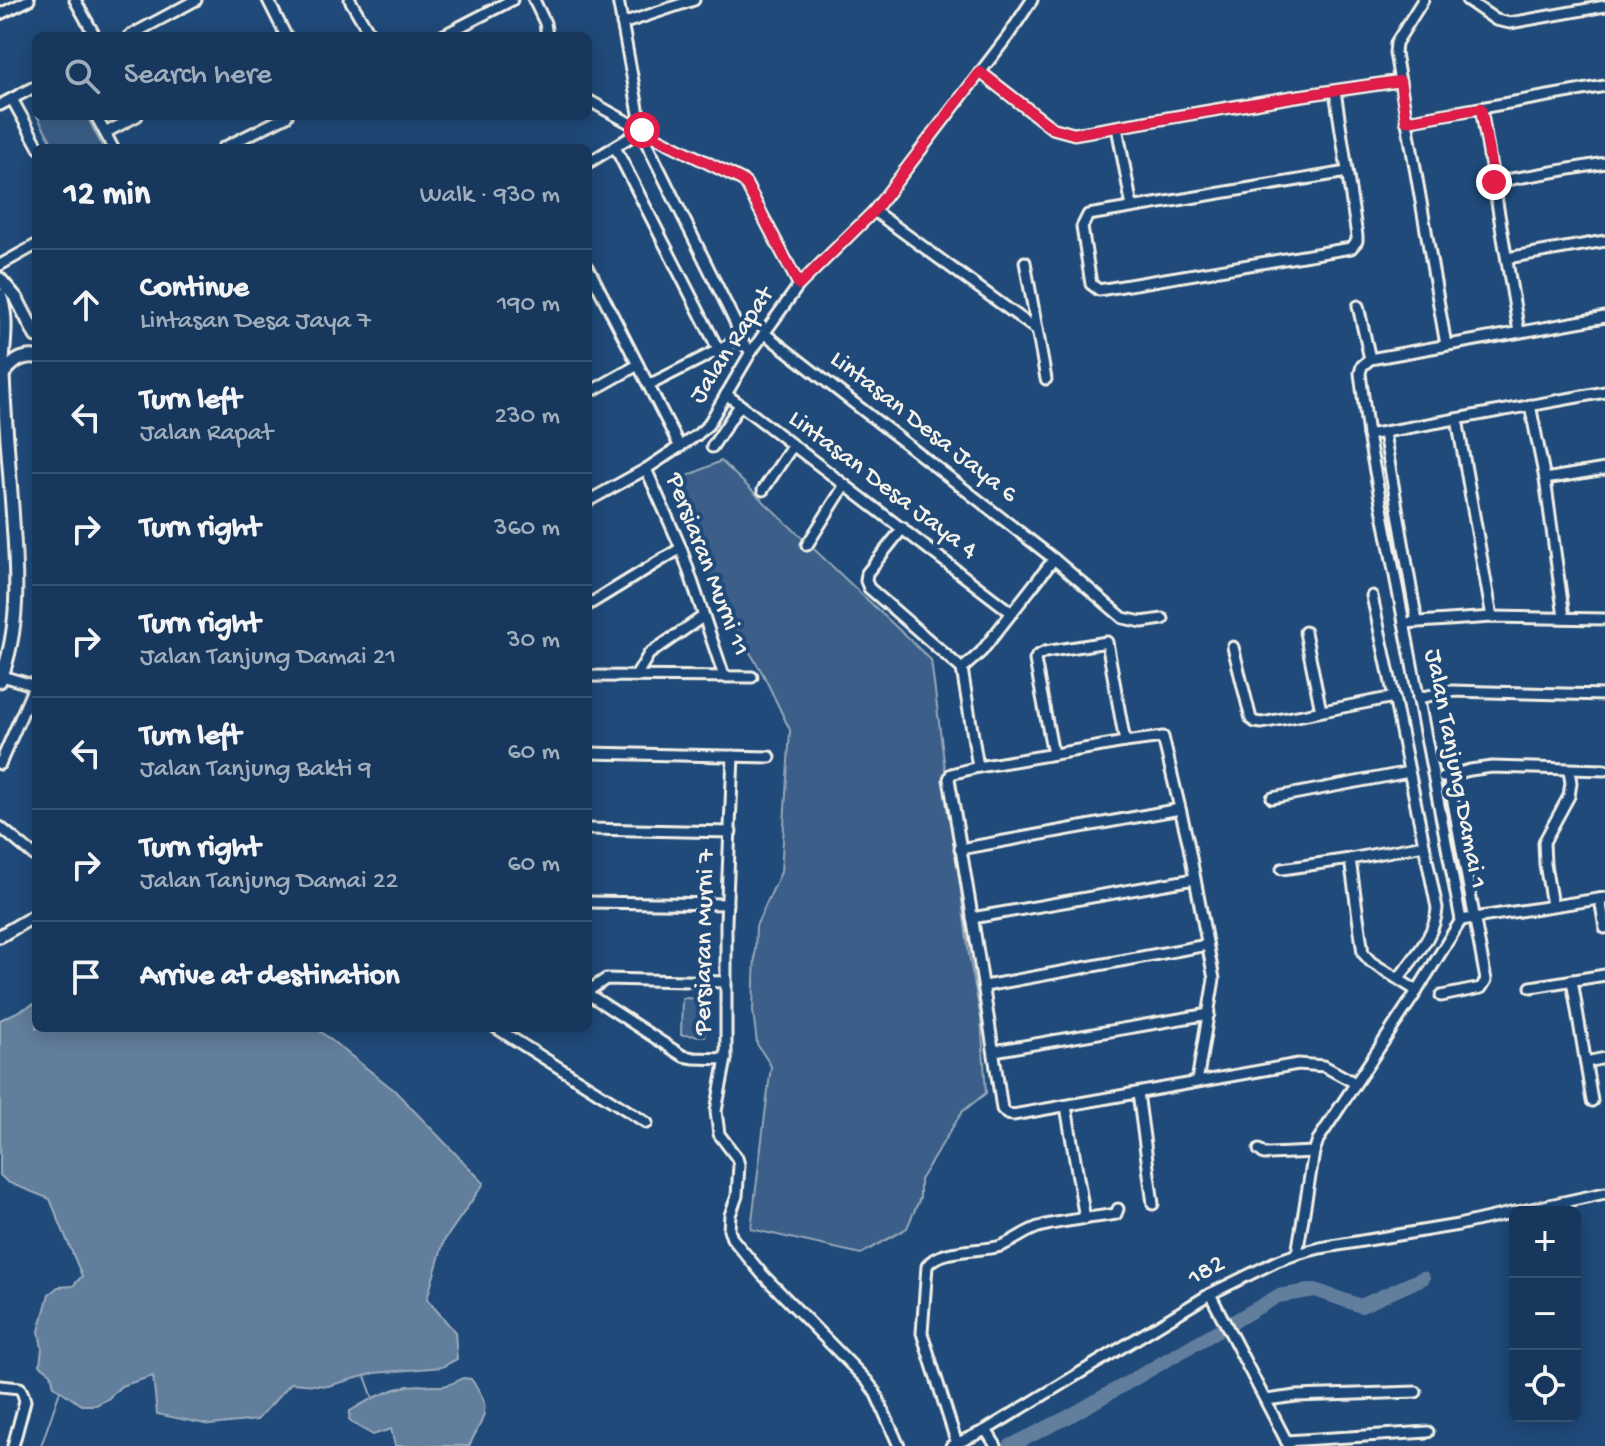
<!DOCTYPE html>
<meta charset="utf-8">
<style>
body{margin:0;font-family:"Gochi Hand",sans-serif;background:#244365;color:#f1f3f6}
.controls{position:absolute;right:24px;bottom:24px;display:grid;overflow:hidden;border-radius:12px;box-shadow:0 4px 20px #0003}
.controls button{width:72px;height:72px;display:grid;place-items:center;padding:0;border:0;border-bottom:2px solid #365272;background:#17385c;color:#f1f3f6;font:40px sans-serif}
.stop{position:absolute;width:24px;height:24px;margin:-18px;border:6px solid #e11d48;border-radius:50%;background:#fff}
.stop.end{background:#e11d48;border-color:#fff;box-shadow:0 2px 8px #0008}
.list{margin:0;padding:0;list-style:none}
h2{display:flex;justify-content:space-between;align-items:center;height:104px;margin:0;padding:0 32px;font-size:34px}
h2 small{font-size:26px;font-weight:400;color:#9eacbb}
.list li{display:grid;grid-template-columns:52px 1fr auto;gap:24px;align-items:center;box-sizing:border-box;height:112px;padding:0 32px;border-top:2px solid #365272}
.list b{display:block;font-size:30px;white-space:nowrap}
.list p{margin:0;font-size:26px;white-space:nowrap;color:#9eacbb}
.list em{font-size:26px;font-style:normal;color:#9eacbb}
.icon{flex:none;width:44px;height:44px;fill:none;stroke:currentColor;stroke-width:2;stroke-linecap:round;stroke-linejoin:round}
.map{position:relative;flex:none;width:1605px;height:1446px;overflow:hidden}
.search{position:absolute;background:#17385c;box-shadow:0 4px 20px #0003;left:32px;top:32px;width:560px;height:88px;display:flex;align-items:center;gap:20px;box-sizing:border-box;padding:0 28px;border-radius:12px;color:#9eacbb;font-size:30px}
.panel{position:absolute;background:#17385c;box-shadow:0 4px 20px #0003;left:32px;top:144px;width:560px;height:888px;border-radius:12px}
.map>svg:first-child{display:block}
</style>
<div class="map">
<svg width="1605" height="1446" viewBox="0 0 1605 1446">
<rect width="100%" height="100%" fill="#1f4a7a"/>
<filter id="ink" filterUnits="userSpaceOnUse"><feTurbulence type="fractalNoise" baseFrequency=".0125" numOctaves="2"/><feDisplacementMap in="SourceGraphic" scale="16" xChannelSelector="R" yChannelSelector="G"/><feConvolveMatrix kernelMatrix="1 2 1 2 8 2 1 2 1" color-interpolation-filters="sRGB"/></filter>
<g filter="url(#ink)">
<!-- green -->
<g fill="#3a5f88" stroke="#97a8b8" stroke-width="2">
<path d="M 37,116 L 87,116 L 103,148 L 55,148 Z"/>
<path d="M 721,461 L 931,660 L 969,955 L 981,1018 L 986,1093 L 962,1112 L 920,1180 L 920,1198 L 907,1228 L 861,1254 L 751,1229 L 771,1066 L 757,1044 L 753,1010 L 756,926 L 781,872 L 790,730 L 763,674 L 723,608 L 676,481 Z"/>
<path d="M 682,998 L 707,999 L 705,1036 L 681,1035 Z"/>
</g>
<!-- water -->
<g fill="#627e9d" stroke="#9cacbb" stroke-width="2">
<path d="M 36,1003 L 36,1028 L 316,1028 L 394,1090 L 484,1183 L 444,1241 L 427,1299 L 455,1332 L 457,1359 L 442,1367 L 375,1373 L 328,1386 L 291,1383 L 257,1420 L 210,1425 L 157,1414 L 153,1376 L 121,1386 L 108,1399 L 96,1405 L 81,1405 L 54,1386 L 51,1373 L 40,1365 L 42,1348 L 39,1331 L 49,1294 L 58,1287 L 73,1286 L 82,1276 L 50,1199 L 7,1182 L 0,1175 L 0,1020 Z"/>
<path d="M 463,1378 L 471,1379 C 494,1409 484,1415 469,1446 L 395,1446 L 391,1429 L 373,1435 L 351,1422 L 349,1419 L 350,1411 C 368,1400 387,1390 408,1386 C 432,1382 437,1393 463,1378 Z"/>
</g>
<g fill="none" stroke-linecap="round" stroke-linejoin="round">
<!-- stream -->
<g stroke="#9cacbb" stroke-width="2">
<path d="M 365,1376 L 373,1398"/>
<path d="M 41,1446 L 60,1391"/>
</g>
<!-- river -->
<path stroke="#627e9d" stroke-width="14" d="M 1010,1446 L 1068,1417 L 1278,1296 L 1315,1290 L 1361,1306 L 1423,1278"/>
<!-- minor casing -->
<g stroke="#f4f1e8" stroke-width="15">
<g id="minor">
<path d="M 75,0 L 95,36"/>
<path d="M 268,0 L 286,36"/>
<path d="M 350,0 L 371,36"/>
<path d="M 534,0 L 545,23 L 547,36"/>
<path d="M 618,0 L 642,130 L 646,142 L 735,322 L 740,339 L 751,352"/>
<path d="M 1423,0 L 1396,43 L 1395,53 L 1446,345"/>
<path d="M 1467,0 L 1496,20 L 1510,23 L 1605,6"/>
<path d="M 0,14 L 29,0"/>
<path d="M 622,24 L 694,0"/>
<path d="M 129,36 L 196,0"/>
<path d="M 442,36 L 512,0"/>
<path d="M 980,72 L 1052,128 L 1074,134 L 1291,97 L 1400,81"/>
<path d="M 1335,91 L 1357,236 L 1357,241 L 1351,248 L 1099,290 L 1091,284 L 1082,227 L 1088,215 L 1347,172"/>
<path d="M 12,99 L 39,148"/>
<path d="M 588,100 L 642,130 L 742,180 L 746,184 L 799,285"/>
<path d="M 0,105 L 36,86"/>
<path d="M 1481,108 L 1519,332"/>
<path d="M 96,116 L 113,148"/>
<path d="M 1406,121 L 1605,86"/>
<path d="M 1117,127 L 1132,207"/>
<path d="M 105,133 L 137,116"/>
<path d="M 615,147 L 718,349"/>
<path d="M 223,148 L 287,116"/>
<path d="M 588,163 L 642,130"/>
<path d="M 1494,182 L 1605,163"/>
<path d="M 874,211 L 1037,330"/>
<path d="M 1507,258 L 1605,241"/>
<path d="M 1025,262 L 1046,379"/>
<path d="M 0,265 L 36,245"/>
<path d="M 588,267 L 680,447"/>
<path d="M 1358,306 L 1370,359"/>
<path d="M 764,333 L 1054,559 L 1123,618 L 1142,622 L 1163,619"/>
<path d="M 1370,359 L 1605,317"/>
<path d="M 649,385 L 740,339"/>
<path d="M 588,393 L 638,365"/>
<path d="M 726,394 L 1012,613"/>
<path d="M 1530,405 L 1545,479 L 1564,617"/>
<path d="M 1457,419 L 1492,617"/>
<path d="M 1384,433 L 1417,622"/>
<path d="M 1368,435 L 1605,392"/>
<path d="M 712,447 L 740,405"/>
<path d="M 646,469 L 681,548 L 724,676"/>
<path d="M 1545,479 L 1605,469"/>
<path d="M 763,490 L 793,445"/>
<path d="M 588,501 L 646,469 L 697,435 L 708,425 L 751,352 L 799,285 L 874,211 L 1008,36 L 1032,0"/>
<path d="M 903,528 L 867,573 L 866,581 L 869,588 L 962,669"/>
<path d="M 807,545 L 845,485"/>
<path d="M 1372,596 L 1394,697"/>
<path d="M 588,605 L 681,548"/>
<path d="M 1404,623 L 1492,617 L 1605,619"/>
<path d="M 1305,632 L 1321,711"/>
<path d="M 1233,647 L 1251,719 L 1255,722 L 1262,723 L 1394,697 L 1437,908 C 1436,935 1413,958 1399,978"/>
<path d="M 962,669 L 981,652 L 1054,559"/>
<path d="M 962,669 L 978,767"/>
<path d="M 2,676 L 36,686"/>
<path d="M 588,676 L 752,677"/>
<path d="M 636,676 L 649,654 L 704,616"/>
<path d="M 1418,698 L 1452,691 L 1605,695"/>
<path d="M 588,753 L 770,757"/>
<path d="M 1053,754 L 1035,660 L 1037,656 L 1045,652 L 1107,642 L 1125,742"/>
<path d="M 733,756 L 726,922 L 726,1059 L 716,1111 L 719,1134 L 737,1158 L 739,1165 L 737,1196 L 730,1215 L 729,1230 L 732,1238 L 762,1274 L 867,1381 L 875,1392 L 899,1446"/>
<path d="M 0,764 L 36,682"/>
<path d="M 1443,777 L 1470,770 L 1492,767 L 1605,770"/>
<path d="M 1272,798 L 1409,772"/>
<path d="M 0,827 L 36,857"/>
<path d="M 588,829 L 731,832"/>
<path d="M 960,849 L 1180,809"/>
<path d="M 1350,859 L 1363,953 L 1371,962 L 1417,991"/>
<path d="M 1282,869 L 1350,859 L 1424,845"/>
<path d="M 1600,899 L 1605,928"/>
<path d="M 588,902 L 727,904"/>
<path d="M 1552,905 L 1545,864 L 1544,842 L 1569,796 L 1571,783 L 1569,770"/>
<path d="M 972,918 L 1194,879"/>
<path d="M 1461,920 L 1605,898"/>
<path d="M 1572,980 L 1592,1101"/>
<path d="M 985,986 L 1207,945"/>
<path d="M 1531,987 L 1605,975"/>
<path d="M 588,991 L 606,979 L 726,982"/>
<path d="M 588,994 L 683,1056 L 694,1058 L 726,1059"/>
<path d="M 1441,996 L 1481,988 L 1486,980 L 1448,775"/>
<path d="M 496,1028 L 647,1123"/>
<path d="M 994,1051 L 1209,1014"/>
<path d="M 1586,1062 L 1605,1058"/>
<path d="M 1197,1082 L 1214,979 L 1188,842 L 1163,737 L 1125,742 L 978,767 L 951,774 L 949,779 C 968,889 986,999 1002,1109 L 1007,1114 L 1013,1115 L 1298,1064 L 1324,1066 L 1355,1083"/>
<path d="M 1138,1093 L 1153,1204"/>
<path d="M 1066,1106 L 1085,1219"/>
<path d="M 1259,1150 L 1264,1154 L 1269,1154 L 1314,1152"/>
<path d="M 1517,1212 L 1605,1193"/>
<path d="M 1297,1254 L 1314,1152 L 1318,1140 L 1417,991 L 1461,920 L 1368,435 L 1360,373 L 1362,366 L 1370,359"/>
<path d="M 1210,1294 L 1289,1446"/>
<path d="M 0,1386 L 20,1388 L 23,1394 L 25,1401 L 13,1446"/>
<path d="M 1266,1400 L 1296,1396 L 1416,1392"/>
<path d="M 986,1430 L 996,1446"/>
<path d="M 1286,1441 L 1428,1432"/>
<path d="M 957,1444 L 922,1333 L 927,1266 C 937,1249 978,1251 997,1247 C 1013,1243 1025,1230 1042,1226 C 1066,1220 1091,1218 1116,1214 L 1118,1209"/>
<path d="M 951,1446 L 986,1430 L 1210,1294 L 1277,1261 L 1297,1254 L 1320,1248 L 1458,1225 L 1515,1212"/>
</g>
</g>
<!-- major casing -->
<g stroke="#f4f1e8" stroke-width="17">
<g id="major">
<path d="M 0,279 L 17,299 L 36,336"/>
<path d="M 0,295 C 10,322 2,347 3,374 C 5,423 10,473 13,522 C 17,576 20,630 0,681"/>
<path d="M 3,374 C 13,363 20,355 36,357"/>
<path d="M 0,936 L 36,915"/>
</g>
</g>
<!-- minor -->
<use href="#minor" stroke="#1f4a7a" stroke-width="9"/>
<!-- major -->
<use href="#major" stroke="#1f4a7a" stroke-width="11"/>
</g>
</g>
<g fill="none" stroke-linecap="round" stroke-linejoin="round" filter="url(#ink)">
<!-- route -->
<path stroke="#e11d48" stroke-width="10" d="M 642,130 L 742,180 L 746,184 L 799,285 L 874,211 L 980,72 L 1052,128 L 1074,134 L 1291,97 L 1400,81 L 1406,121 L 1481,108 L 1494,182"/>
</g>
<g text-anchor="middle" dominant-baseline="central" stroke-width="8" stroke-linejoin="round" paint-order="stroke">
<!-- street labels -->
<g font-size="26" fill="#f4f1e8" stroke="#1f4a7a">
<text transform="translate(733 346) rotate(-57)">Jalan Rapat</text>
<text transform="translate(923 428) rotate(38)">Lintasan Desa Jaya 6</text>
<text transform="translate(882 486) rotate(37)">Lintasan Desa Jaya 4</text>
<text transform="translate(706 565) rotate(69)">Persiaran Murni 11</text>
<text transform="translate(1454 769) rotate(79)">Jalan Tanjung Damai 1</text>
<text transform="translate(706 942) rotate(-89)">Persiaran Murni 7</text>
<text transform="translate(1207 1272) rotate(-29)">182</text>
</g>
</g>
</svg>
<div class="controls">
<button>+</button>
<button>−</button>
<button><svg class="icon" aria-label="locate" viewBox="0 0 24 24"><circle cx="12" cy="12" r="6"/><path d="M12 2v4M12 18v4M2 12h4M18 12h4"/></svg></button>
</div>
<div class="stop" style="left:642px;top:130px"></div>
<div class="stop end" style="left:1494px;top:182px"></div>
<div class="search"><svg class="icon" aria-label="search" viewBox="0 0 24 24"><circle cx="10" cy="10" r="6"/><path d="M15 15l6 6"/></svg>Search here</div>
<section class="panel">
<h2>12 min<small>Walk · 930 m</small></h2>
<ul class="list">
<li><svg class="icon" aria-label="ahead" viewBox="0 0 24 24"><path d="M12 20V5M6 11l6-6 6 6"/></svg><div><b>Continue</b><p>Lintasan Desa Jaya 7</p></div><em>190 m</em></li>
<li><svg class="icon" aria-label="left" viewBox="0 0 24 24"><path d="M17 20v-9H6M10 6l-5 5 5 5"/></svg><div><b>Turn left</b><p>Jalan Rapat</p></div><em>230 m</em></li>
<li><svg class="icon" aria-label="right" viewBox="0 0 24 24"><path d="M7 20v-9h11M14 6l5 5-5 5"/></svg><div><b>Turn right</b></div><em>360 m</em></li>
<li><svg class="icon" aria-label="right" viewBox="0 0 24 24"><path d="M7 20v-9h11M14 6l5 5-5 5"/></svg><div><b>Turn right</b><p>Jalan Tanjung Damai 21</p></div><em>30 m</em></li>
<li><svg class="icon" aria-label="left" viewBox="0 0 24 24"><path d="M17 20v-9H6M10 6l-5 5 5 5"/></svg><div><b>Turn left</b><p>Jalan Tanjung Bakti 9</p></div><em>60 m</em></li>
<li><svg class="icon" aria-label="right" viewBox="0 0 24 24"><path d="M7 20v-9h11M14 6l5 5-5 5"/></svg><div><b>Turn right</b><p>Jalan Tanjung Damai 22</p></div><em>60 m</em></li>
<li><svg class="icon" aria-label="arrive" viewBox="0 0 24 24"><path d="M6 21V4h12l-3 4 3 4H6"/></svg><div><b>Arrive at destination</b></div></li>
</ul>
</section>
</div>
